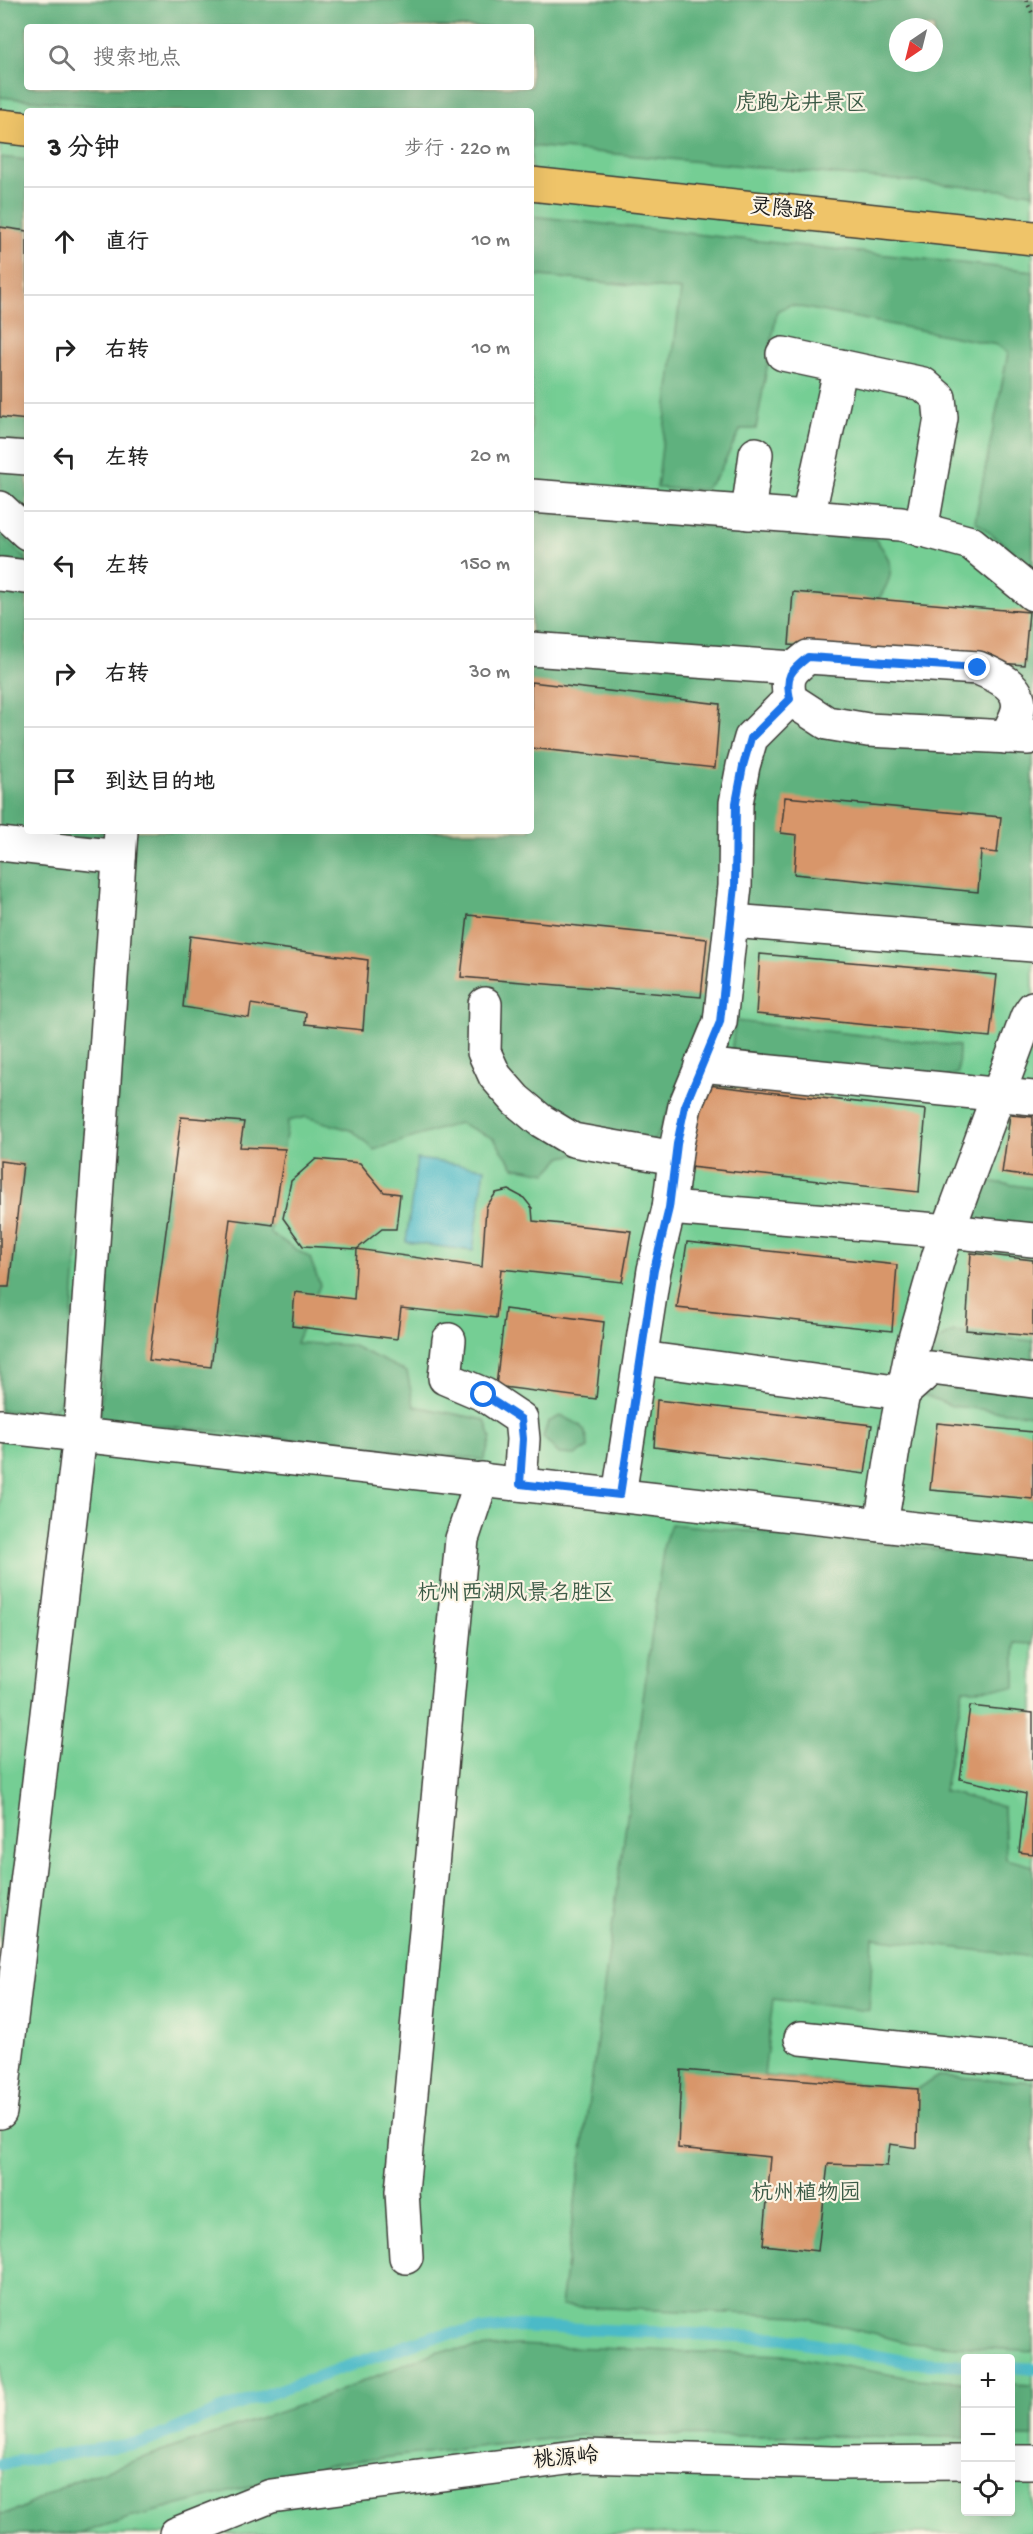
<!DOCTYPE html>
<html lang="zh">
<meta charset="utf-8">
<style>
body{margin:0;font-family:"Gochi Hand","LXGW WenKai TC",sans-serif;background:#f2f2f2;color:#222}
.controls{position:absolute;right:18px;bottom:18px;display:grid;overflow:hidden;border-radius:6px;box-shadow:0 6px 24px #0002}
.controls button{width:54px;height:54px;display:grid;place-items:center;padding:0;border:0;border-bottom:2px solid #e0e0e0;background:#fff;color:#222;font:30px sans-serif}
.compass{position:absolute;left:889px;top:18px;width:54px;height:54px;border-radius:50%;background:#fff;box-shadow:0 6px 24px #0002;rotate:215deg}
.stop{position:absolute;width:18px;height:18px;margin:-14px;border:4px solid #1a73e8;border-radius:50%;background:#fff}
.stop.end{background:#1a73e8;border-color:#fff;box-shadow:0 2px 6px #0008}
.list{margin:0;padding:0;list-style:none}
h2{display:flex;justify-content:space-between;align-items:center;height:78px;margin:0;padding:0 24px;font-size:26px}
h2 small{font-size:20px;font-weight:400;color:#767676}
.list li{display:grid;grid-template-columns:39px 1fr auto;gap:18px;align-items:center;box-sizing:border-box;height:108px;padding:0 24px;border-top:2px solid #e0e0e0}
.list b{display:block;font-size:22px;white-space:nowrap}
.list em{font-size:20px;font-style:normal;color:#767676}
.icon{flex:none;width:33px;height:33px;fill:none;stroke:currentColor;stroke-width:2;stroke-linecap:round;stroke-linejoin:round}
.map{position:relative;flex:none;width:1033px;height:2534px;overflow:hidden}
.search{position:absolute;background:#fff;box-shadow:0 6px 24px #0002;left:24px;top:24px;width:510px;height:66px;display:flex;align-items:center;gap:15px;box-sizing:border-box;padding:0 21px;border-radius:6px;color:#767676;font-size:22px}
.panel{position:absolute;background:#fff;box-shadow:0 6px 24px #0002;left:24px;top:108px;width:510px;height:726px;border-radius:6px}
.map>svg:first-child{display:block}
</style>
<div class="map">
<svg width="1033" height="2534" viewBox="0 0 1033 2534">
<rect width="100%" height="100%" fill="#fcf5e5"/>
<filter id="ink" filterUnits="userSpaceOnUse"><feTurbulence type="fractalNoise" baseFrequency=".0167" numOctaves="2"/><feDisplacementMap in="SourceGraphic" scale="12" xChannelSelector="R" yChannelSelector="G"/><feConvolveMatrix kernelMatrix="1 2 1 2 8 2 1 2 1" color-interpolation-filters="sRGB"/></filter>
<filter id="wash" filterUnits="userSpaceOnUse"><feTurbulence type="fractalNoise" baseFrequency=".008" numOctaves="4" result="noise"/><feDisplacementMap in="SourceGraphic" scale="24" xChannelSelector="R" yChannelSelector="G"/><feGaussianBlur stdDeviation="1.35" result="paint"/><feColorMatrix in="noise" values="0 0 0 0 0 0 0 0 0 0 0 0 0 0 0 0 0 1.4 0 .05"/><feComposite in="paint" operator="in"/></filter>
<g filter="url(#wash)">
<rect width="100%" height="100%" fill="#e9e2c0"/>
<!-- green -->
<path fill="#74ce94" stroke="#487558" stroke-width="1.5" fill-rule="evenodd" d="M 0,0 L 1033,0 L 1033,2534 L 0,2534 ZM 27,27 L 531,27 L 531,87 L 27,87 ZM 898,27 L 934,27 L 934,63 L 898,63 ZM 27,111 L 531,111 L 531,831 L 27,831 ZM 966,2358 L 1010,2358 L 1010,2512 L 966,2512 Z"/>
<!-- forest -->
<g fill="#5fb17e" stroke="#3e664d" stroke-width="1.5" fill-rule="evenodd">
<path d="M 0,0 L 1033,0 L 1033,193 L 531,146 L 531,111 L 150,111 L 0,97 ZM 27,27 L 531,27 L 531,87 L 27,87 ZM 898,27 L 934,27 L 934,63 L 898,63 Z"/>
<path d="M 0,157 L 27,160 L 27,442 L 0,440 Z"/>
<path d="M 531,216 L 1033,271 L 1033,568 L 975,521 L 1008,353 L 997,345 L 790,305 L 777,311 L 756,429 L 741,429 L 717,476 L 704,490 L 657,488 L 681,290 L 531,275 Z"/>
<path d="M 0,469 L 27,472 L 27,514 L 0,493 Z"/>
<path d="M 531,513 L 875,539 C 902,570 889,581 871,612 L 1016,622 L 1033,629 L 1033,935 L 744,915 L 691,1061 L 657,1136 L 638,1160 L 585,1153 L 562,1157 L 547,1173 L 514,1167 L 493,1138 L 459,1123 L 374,1150 L 353,1131 L 306,1117 L 288,1121 L 270,1233 L 310,1258 L 320,1285 L 296,1343 L 351,1345 L 407,1372 L 414,1406 L 485,1420 L 491,1438 L 484,1460 L 100,1419 L 132,831 L 531,831 Z"/>
<path d="M 0,535 L 27,560 L 27,563 L 0,560 Z"/>
<path d="M 27,589 L 27,831 L 0,828 L 0,590 Z"/>
<path d="M 29,831 L 103,831 L 98,839 Z"/>
<path d="M 0,862 L 104,875 L 107,885 L 66,1388 L 59,1405 L 46,1414 L 0,1410 L 0,1287 L 9,1287 L 23,1164 L 0,1161 Z"/>
<path d="M 735,1021 L 959,1046 L 958,1073 L 945,1078 L 731,1055 Z"/>
<path d="M 986,1181 L 1033,1188 L 1033,1227 L 974,1220 Z"/>
<path d="M 954,1332 L 1033,1341 L 1033,1415 L 952,1406 L 922,1394 L 933,1343 Z"/>
<path d="M 560,1416 C 578,1422 588,1427 588,1448 L 575,1455 L 559,1454 L 543,1437 L 548,1422 Z"/>
<path d="M 671,1524 L 1033,1558 L 1033,1644 L 1015,1643 L 1015,1688 L 963,1689 L 944,1791 L 1004,1807 L 1006,1859 L 1033,1866 L 1033,1957 L 873,1938 L 869,2011 L 773,1999 L 764,2076 L 918,2089 L 938,2076 L 1033,2082 L 1033,2351 L 909,2343 L 799,2316 L 561,2306 L 664,1543 Z"/>
<path d="M 516,2345 L 783,2355 L 915,2379 L 965,2382 L 965,2437 L 582,2435 L 338,2463 L 122,2520 L 79,2534 L 0,2534 L 0,2514 L 14,2512 L 74,2481 L 324,2397 L 438,2351 Z"/>
<path d="M 1011,2384 L 1033,2385 L 1033,2437 L 1011,2437 Z"/>
</g>
<!-- water -->
<path fill="#4cbac7" stroke="#346b72" stroke-width="1.5" d="M 417,1159 L 485,1168 L 473,1251 L 406,1242 Z"/>
<g fill="none" stroke-linecap="round" stroke-linejoin="round">
<!-- stream -->
<g stroke="#4cbac7" stroke-width="12">
<path d="M 1010,2367 L 1033,2369"/>
<path d="M 0,2464 L 145,2442 L 217,2412 L 434,2336 L 516,2326 L 782,2338 L 909,2362 L 966,2365"/>
</g>
</g>
<g id="blocks">
<!-- building -->
<g fill="#d8966a">
<path d="M 0,227 L 27,231 L 27,420 L 0,417 Z"/>
<path d="M 793,592 L 1029,612 L 1024,665 L 789,645 Z"/>
<path d="M 531,682 L 720,704 L 715,768 L 531,748 Z"/>
<path d="M 785,797 L 1001,817 L 997,853 L 981,851 L 978,892 L 794,874 L 797,835 L 781,833 Z"/>
<path d="M 468,915 L 707,939 L 701,997 L 461,977 Z"/>
<path d="M 190,936 L 368,960 L 363,1030 L 305,1024 L 306,1013 L 251,1004 L 249,1018 L 183,1007 Z"/>
<path d="M 760,954 L 997,975 L 990,1037 L 756,1014 Z"/>
<path d="M 699,1084 L 926,1110 L 919,1192 L 690,1167 Z"/>
<path d="M 1010,1115 L 1033,1117 L 1033,1177 L 1002,1173 Z"/>
<path d="M 181,1117 L 244,1122 L 240,1147 L 285,1149 L 273,1225 L 230,1219 L 211,1367 L 149,1360 Z"/>
<path d="M 316,1159 L 360,1163 L 384,1192 L 400,1194 L 396,1229 L 382,1229 L 357,1249 L 303,1246 L 283,1218 L 291,1181 Z"/>
<path d="M 0,1161 L 23,1164 L 9,1287 L 0,1287 Z"/>
<path d="M 509,1190 L 524,1198 L 532,1208 L 533,1221 L 631,1231 L 622,1282 L 501,1269 L 496,1318 L 401,1308 L 397,1339 L 292,1326 L 295,1292 L 354,1299 L 357,1249 L 482,1267 L 486,1207 L 496,1193 Z"/>
<path d="M 687,1242 L 897,1265 L 892,1331 L 677,1308 Z"/>
<path d="M 971,1253 L 1033,1260 L 1033,1336 L 966,1330 Z"/>
<path d="M 505,1309 L 604,1322 L 596,1399 L 496,1386 Z"/>
<path d="M 657,1400 L 872,1425 L 865,1474 L 654,1447 Z"/>
<path d="M 937,1423 L 1033,1432 L 1033,1499 L 930,1490 Z"/>
<path d="M 970,1706 L 1033,1713 L 1033,1854 L 1019,1852 L 1026,1794 L 960,1779 Z"/>
<path d="M 681,2070 L 918,2089 L 917,2148 L 890,2144 L 887,2166 L 828,2164 L 818,2251 L 763,2245 L 771,2157 L 678,2148 Z"/>
</g>
</g>
</g>
<g filter="url(#ink)">
<use href="#blocks" fill-opacity="0" stroke="#3b3a35" stroke-width="1.5"/>
<g fill="none" stroke-linecap="round" stroke-linejoin="round">
<!-- minor casing -->
<g stroke="#3b3a35" stroke-width="36">
<g id="minor">
<path d="M 783,354 L 923,384 L 939,398 L 941,418 L 921,530"/>
<path d="M 0,456 L 27,458"/>
<path d="M 531,496 L 901,524 L 971,543 L 1033,594"/>
<path d="M 0,508 L 27,533"/>
<path d="M 748,513 L 756,454"/>
<path d="M 808,517 L 841,366"/>
<path d="M 0,574 L 27,577"/>
<path d="M 531,649 L 793,668"/>
<path d="M 790,699 C 785,676 790,671 808,657 L 978,668 C 995,675 1023,686 1018,710 C 1016,719 1010,729 1006,737"/>
<path d="M 0,844 L 119,857"/>
<path d="M 732,921 L 1033,945"/>
<path d="M 485,1004 L 484,1052 L 495,1076 L 516,1100 L 540,1120 L 573,1140 L 675,1158"/>
<path d="M 701,1065 L 1033,1098"/>
<path d="M 669,1208 L 949,1231 L 1033,1240"/>
<path d="M 449,1340 L 445,1378 L 485,1395 L 521,1419 L 523,1439 L 520,1484"/>
<path d="M 641,1358 L 903,1393 L 931,1368 L 1033,1381"/>
<path d="M 0,1426 L 1033,1542"/>
<path d="M 619,1495 L 654,1270 L 669,1208 L 677,1144 L 685,1106 L 720,1022 L 735,886 L 736,803 L 743,766 L 751,738 L 790,699 L 827,723 L 868,730 L 1028,738 L 1033,735"/>
<path d="M 881,1525 L 897,1424 L 912,1349 L 939,1255 L 1027,1017 L 1033,1008"/>
<path d="M 801,2038 L 1033,2062"/>
<path d="M 0,2112 L 80,1434 L 121,831"/>
<path d="M 406,2257 L 402,2192 L 462,1539 L 482,1479"/>
<path d="M 1010,2462 L 1033,2462"/>
<path d="M 176,2534 L 271,2496 L 583,2456 L 833,2463 L 966,2462"/>
</g>
</g>
<!-- major casing -->
<g stroke="#3b3a35" stroke-width="36">
<g id="major">
<path d="M 0,126 L 27,129"/>
<path d="M 531,184 L 1033,238"/>
</g>
</g>
<!-- path -->
<path stroke="#3b3a35" stroke-width="4" stroke-dasharray="1.5 4.5" stroke-linecap="butt" d="M 1026,0 L 1033,15"/>
<!-- minor -->
<use href="#minor" stroke="#fff" stroke-width="33"/>
<!-- major -->
<use href="#major" stroke="#efc469" stroke-width="33"/>
</g>
</g>
<g fill="none" stroke-linecap="round" stroke-linejoin="round" filter="url(#ink)">
<!-- route -->
<path stroke="#1a73e8" stroke-width="8" d="M 484,1395 L 521,1419 L 523,1439 L 520,1484 L 620,1495 L 654,1270 L 669,1208 L 677,1144 L 685,1106 L 720,1022 L 735,886 L 736,803 L 743,766 L 751,738 L 790,699 C 785,676 790,671 808,657 L 978,668"/>
</g>
<g text-anchor="middle" dominant-baseline="central" stroke-width="4.5" stroke-linejoin="round" paint-order="stroke">
<!-- park labels -->
<g font-size="22" fill="#3b5a46" stroke="#fcf5e5">
<text x="801" y="105">虎跑龙井景区</text>
<text x="516" y="1595">杭州西湖风景名胜区</text>
<text x="806" y="2195">杭州植物园</text>
</g>
<!-- street labels -->
<g font-size="22" fill="#1c1c1c" stroke="#fcf5e5">
<text transform="translate(782 211) rotate(6)">灵隐路</text>
<text transform="translate(566 2460) rotate(-5)">桃源岭</text>
</g>
</g>
</svg>
<div class="controls">
<button>+</button>
<button>−</button>
<button><svg class="icon" aria-label="locate" viewBox="0 0 24 24"><circle cx="12" cy="12" r="6"/><path d="M12 2v4M12 18v4M2 12h4M18 12h4"/></svg></button>
</div>
<svg class="compass" viewBox="-18 -18 36 36"><path d="M0-13l5 13h-10z" fill="#e53935"/><path d="M0 13l5-13h-10z" fill="#767676"/></svg>
<div class="stop" style="left:484px;top:1395px"></div>
<div class="stop end" style="left:978px;top:668px"></div>
<div class="search"><svg class="icon" aria-label="search" viewBox="0 0 24 24"><circle cx="10" cy="10" r="6"/><path d="M15 15l6 6"/></svg>搜索地点</div>
<section class="panel">
<h2>3 分钟<small>步行 · 220 m</small></h2>
<ul class="list">
<li><svg class="icon" aria-label="ahead" viewBox="0 0 24 24"><path d="M12 20V5M6 11l6-6 6 6"/></svg><div><b>直行</b></div><em>10 m</em></li>
<li><svg class="icon" aria-label="right" viewBox="0 0 24 24"><path d="M7 20v-9h11M14 6l5 5-5 5"/></svg><div><b>右转</b></div><em>10 m</em></li>
<li><svg class="icon" aria-label="left" viewBox="0 0 24 24"><path d="M17 20v-9H6M10 6l-5 5 5 5"/></svg><div><b>左转</b></div><em>20 m</em></li>
<li><svg class="icon" aria-label="left" viewBox="0 0 24 24"><path d="M17 20v-9H6M10 6l-5 5 5 5"/></svg><div><b>左转</b></div><em>150 m</em></li>
<li><svg class="icon" aria-label="right" viewBox="0 0 24 24"><path d="M7 20v-9h11M14 6l5 5-5 5"/></svg><div><b>右转</b></div><em>30 m</em></li>
<li><svg class="icon" aria-label="arrive" viewBox="0 0 24 24"><path d="M6 21V4h12l-3 4 3 4H6"/></svg><div><b>到达目的地</b></div></li>
</ul>
</section>
</div>
